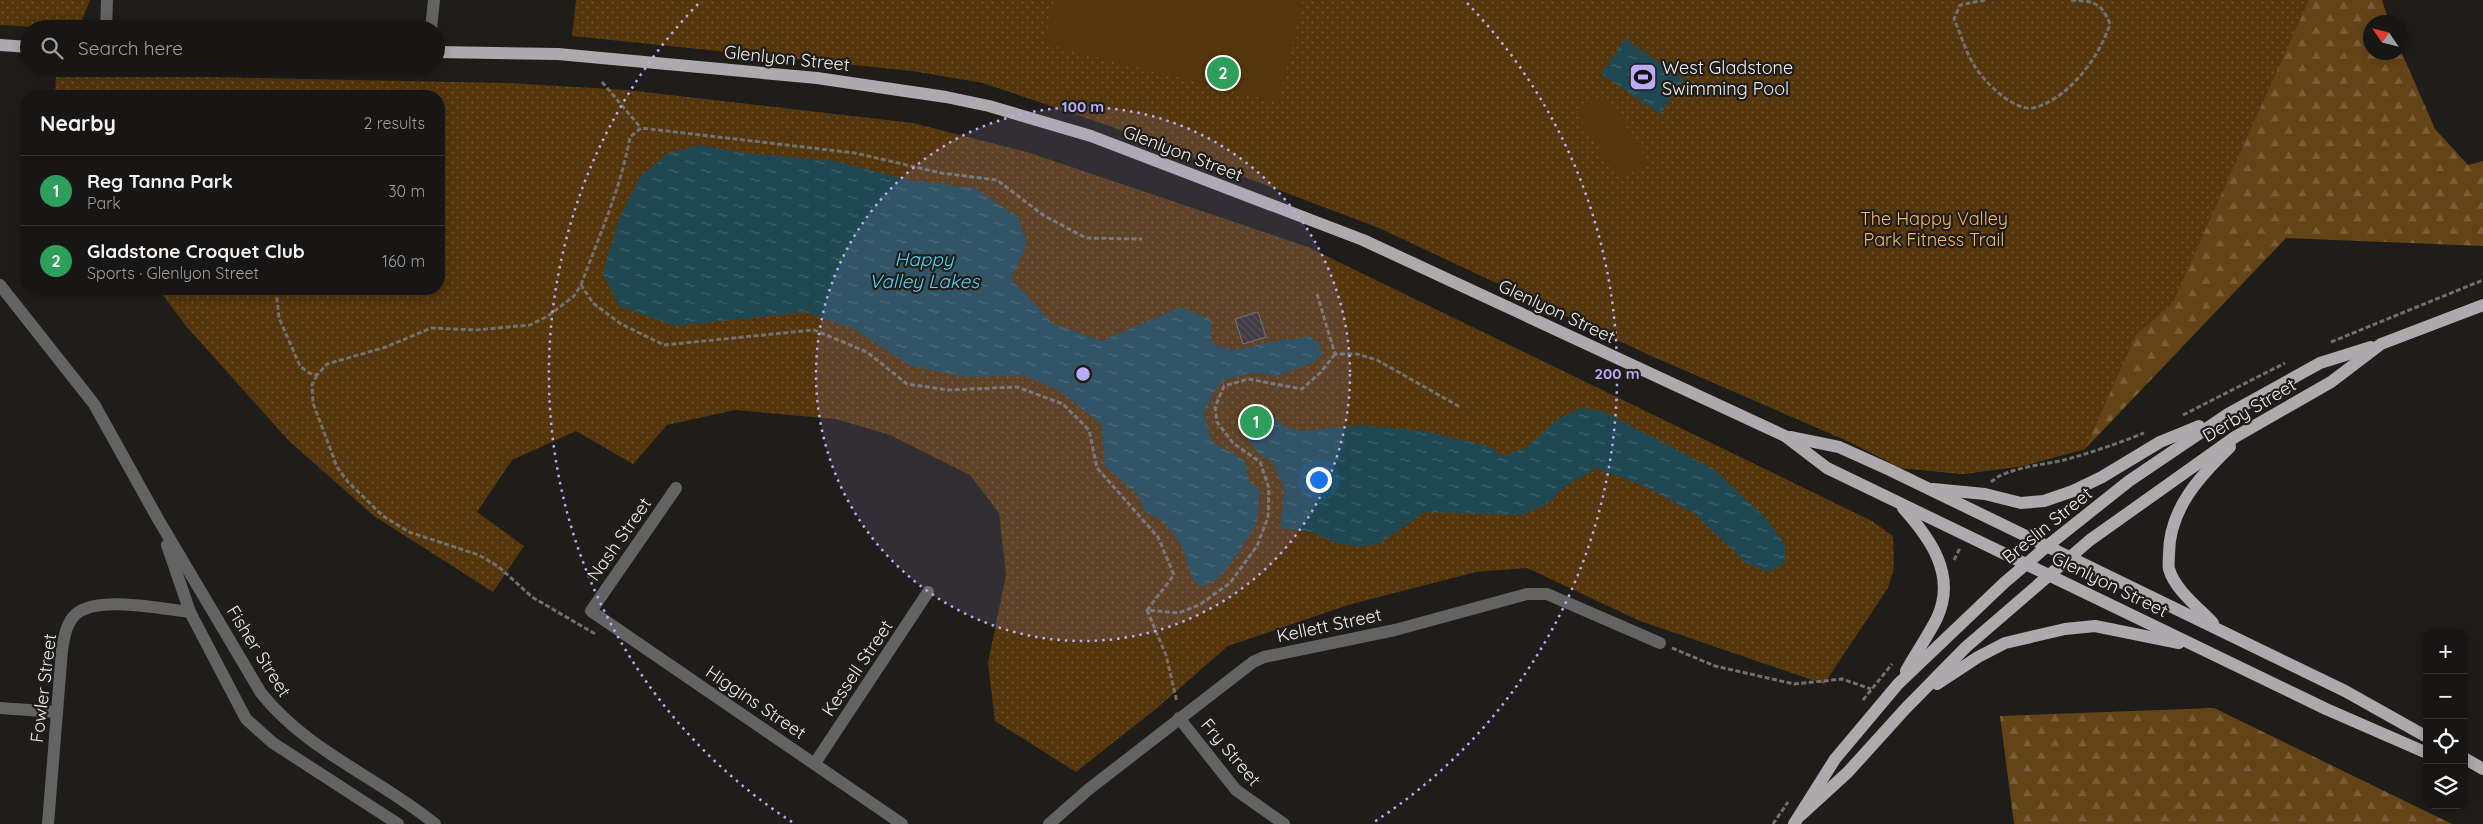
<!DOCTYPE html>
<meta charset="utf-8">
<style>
body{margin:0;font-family:Quicksand,sans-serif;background:#201f1d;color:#f1f3f6}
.controls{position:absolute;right:15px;bottom:15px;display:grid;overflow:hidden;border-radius:10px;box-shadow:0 2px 12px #0003}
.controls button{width:45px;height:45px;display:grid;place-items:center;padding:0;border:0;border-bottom:1px solid #363534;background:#171614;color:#f1f3f6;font:25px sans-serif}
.compass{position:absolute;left:2363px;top:15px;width:45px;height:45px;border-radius:50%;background:#171614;box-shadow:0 2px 12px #0003;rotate:305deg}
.you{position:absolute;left:1318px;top:479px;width:18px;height:18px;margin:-12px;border:4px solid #fff;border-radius:50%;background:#1a73e8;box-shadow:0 0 0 8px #1a73e833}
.badge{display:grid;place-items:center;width:32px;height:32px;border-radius:50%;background:#d93025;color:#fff;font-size:16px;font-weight:700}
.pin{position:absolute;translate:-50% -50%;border:2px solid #fff;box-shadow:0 1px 5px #0006}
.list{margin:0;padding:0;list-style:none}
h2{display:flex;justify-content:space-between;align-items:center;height:65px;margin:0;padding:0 20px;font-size:21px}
h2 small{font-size:16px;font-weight:400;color:#9e9fa0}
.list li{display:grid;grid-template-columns:32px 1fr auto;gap:15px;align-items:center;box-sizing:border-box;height:70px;padding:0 20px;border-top:1px solid #363534}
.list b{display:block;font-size:19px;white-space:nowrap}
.list p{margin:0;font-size:16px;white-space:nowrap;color:#9e9fa0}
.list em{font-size:16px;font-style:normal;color:#9e9fa0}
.icon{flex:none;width:28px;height:28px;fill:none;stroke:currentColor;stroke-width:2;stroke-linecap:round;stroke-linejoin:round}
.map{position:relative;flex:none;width:2483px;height:824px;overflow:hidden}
.search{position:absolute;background:#171614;box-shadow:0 2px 12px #0003;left:20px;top:20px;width:425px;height:55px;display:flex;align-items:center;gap:12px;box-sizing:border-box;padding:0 18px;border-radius:28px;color:#9e9fa0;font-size:19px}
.panel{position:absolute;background:#171614;box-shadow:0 2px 12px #0003;left:20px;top:90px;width:425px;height:205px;border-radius:20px}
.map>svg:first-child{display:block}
</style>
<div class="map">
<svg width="2483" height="824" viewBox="0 0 2483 824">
<defs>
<pattern id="forest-firs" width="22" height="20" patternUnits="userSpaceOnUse" patternTransform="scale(1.25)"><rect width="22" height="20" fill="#644317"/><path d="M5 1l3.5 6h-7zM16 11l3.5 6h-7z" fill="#7a5e39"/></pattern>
<pattern id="park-dots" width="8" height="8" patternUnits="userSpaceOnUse" patternTransform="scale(1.25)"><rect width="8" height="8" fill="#54350c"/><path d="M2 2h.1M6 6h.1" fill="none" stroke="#6d5330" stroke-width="1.8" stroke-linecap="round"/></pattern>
<pattern id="water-ripples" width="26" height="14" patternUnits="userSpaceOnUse" patternTransform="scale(1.25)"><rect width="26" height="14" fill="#1f4853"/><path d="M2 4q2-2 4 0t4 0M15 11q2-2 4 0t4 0" fill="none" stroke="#40636c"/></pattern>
<pattern id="building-back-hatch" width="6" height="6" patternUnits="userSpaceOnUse" patternTransform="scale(1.25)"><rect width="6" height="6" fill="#322e2f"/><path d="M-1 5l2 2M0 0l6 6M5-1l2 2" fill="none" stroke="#464243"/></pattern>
</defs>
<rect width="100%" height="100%" fill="#1f1d1a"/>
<!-- forest -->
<g fill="url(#forest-firs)">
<path d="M 1654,0 L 2382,0 L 2389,22 L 2370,22 L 2370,52 L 2401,51 L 2435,129 L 2468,165 L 2483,161 L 2483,246 L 2286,238 L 2085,449 L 2022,466 L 1963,474 L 1901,468 L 1850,442 L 1645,353 L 1721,277 Z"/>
<path d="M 2214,708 L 2452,824 L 2014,824 L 2000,716 Z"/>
</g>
<!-- park -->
<g fill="url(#park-dots)">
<path d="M 0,0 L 90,0 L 80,25 L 69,29 L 0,25 Z"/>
<path d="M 576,0 L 2309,0 L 2172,304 L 2136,335 L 2085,449 L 2022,466 L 1963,474 L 1901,468 L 1850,442 L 1645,353 L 1379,228 L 1104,124 L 983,83 L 912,71 L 572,36 Z"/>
<path d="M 56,77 L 209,77 L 506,83 L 627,90 L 913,123 L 1027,152 L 1308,247 L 1872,521 L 1893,536 L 1894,568 L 1888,588 L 1824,684 L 1640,621 L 1527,568 L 1476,572 L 1348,605 L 1228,646 L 1157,708 L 1076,772 L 995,721 L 988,663 L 1006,575 L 999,513 L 970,475 L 890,435 L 836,419 L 735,410 L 667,425 L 633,464 L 576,431 L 512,460 L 477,512 L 524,546 L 493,592 L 374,516 L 289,441 L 186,326 L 158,289 L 439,289 L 439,96 L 55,96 Z"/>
</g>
<!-- pitch -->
<g fill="#54350c">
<path d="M 1054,0 L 1303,0 L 1278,102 L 1044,44 Z"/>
<path d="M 1604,94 L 1649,161 L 1620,180 L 1576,113 Z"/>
</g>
<!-- water -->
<g fill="url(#water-ripples)">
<path d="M 1625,39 L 1684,79 L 1660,114 L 1601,74 Z"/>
<path d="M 699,145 L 745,153 L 836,161 L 907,180 L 974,188 L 1018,217 L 1027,244 L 1011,279 L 1052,323 L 1101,341 L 1181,307 L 1211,320 L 1211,342 C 1234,354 1238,349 1261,344 C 1276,340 1293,340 1309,336 L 1319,343 L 1322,353 L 1315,362 L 1276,376 L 1251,373 L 1223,380 L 1212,395 L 1204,415 L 1212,442 L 1245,461 L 1248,480 L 1260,490 L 1257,523 L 1239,552 L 1219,578 L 1202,587 L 1193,581 L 1181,545 L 1164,522 L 1144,511 L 1139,496 L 1104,465 L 1102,425 L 1060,391 L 1023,375 L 967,377 L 911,366 L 854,329 L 805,312 L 675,326 L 619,306 L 603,274 L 618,221 L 640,177 L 668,153 Z"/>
<path d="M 1582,408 L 1602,411 L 1712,468 L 1766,518 L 1786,546 L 1785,563 L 1769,572 L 1746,563 L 1695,514 L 1644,486 L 1596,468 L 1563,488 L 1546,505 L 1522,515 L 1425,512 L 1377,545 L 1357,546 L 1339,544 L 1306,531 L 1280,528 L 1285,490 L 1272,462 L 1259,454 L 1248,441 L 1240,427 L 1248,420 L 1259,415 L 1272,415 L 1285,427 L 1302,431 L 1361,425 L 1425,431 L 1491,447 L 1501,456 C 1533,448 1534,439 1557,420 C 1564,414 1574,412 1582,408 Z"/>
</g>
<!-- building -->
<path fill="url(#building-back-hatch)" stroke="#6e6a6b" d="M 1258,312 L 1266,337 L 1243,344 L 1235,319 Z"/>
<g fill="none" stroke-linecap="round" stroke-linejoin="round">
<!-- path -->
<g stroke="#72706d" stroke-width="3" stroke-dasharray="5 2.5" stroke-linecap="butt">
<path d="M 1985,0 L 1960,5 L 1954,19 C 1961,34 1965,51 1974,65 C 1983,81 2013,111 2033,108 C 2044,106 2058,97 2066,90 C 2086,73 2102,48 2110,24 C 2101,2 2094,1 2071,0"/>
<path d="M 602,82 L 641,128"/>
<path d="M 581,285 C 599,236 621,188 630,137 L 641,128 L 855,153 L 941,173 L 997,180 L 1043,215 L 1086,238 L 1142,239"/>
<path d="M 276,290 L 279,318 L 300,366 L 309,373 L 317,375 L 327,364 L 386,347 L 431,328 L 476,330 L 530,325 L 548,316 L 574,296 L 581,285 L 593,303 L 621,324 L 664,345 L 814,330 L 867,352 L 907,384 L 948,390 L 1017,387 L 1063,404 L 1089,430 L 1097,468 L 1158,537 L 1174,575 L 1147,610 L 1179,613 L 1199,605 L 1230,583 L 1257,546 L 1268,517 L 1269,488 L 1260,462 L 1233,443 L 1217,422 L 1215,407 L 1224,386 L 1248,379 L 1302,389 L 1321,372 L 1335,354"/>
<path d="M 1317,294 L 1335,354 L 1357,354 L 1377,360 L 1460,407"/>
<path d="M 2331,342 L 2483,280"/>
<path d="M 317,375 L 312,385 L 313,403 L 337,467 L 348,482 L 383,516 L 409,532 L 479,555 L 499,567 L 532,597 L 597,635"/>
<path d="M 2183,415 L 2285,363"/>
<path d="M 1991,482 C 2007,467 2046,465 2068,459 C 2093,452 2119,443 2144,433"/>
<path d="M 1954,560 L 1960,548"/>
<path d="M 1147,610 L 1166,655 L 1177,702"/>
<path d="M 1672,648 L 1715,666 L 1794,684 L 1842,679 L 1871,689"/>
<path d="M 1863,700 L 1892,664"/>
<path d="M 1773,824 L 1788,802"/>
</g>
<!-- minor -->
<g stroke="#646364" stroke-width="12">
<path d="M 106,29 L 107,0"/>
<path d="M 431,29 L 434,0"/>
<path d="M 0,285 L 94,404 L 158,519 L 261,693 C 307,751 379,778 435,824"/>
<path d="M 676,488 L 591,611 L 902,824"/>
<path d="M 167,545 L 190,612 L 246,719 L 273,743 L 398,824"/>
<path d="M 0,708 L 57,712"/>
<path d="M 1179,718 L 1236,790 L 1284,824"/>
<path d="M 815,763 L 928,592"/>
<path d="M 48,824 L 62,650 C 64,638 66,623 76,614 C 98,595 162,609 190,612"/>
<path d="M 1049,824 L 1089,789 L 1253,662 L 1264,657 L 1395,630 L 1527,594 L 1547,594 L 1660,643"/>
</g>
<!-- major -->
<g stroke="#acaaad" stroke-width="12">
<path d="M 0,45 L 29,47"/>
<path d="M 436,52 L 558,54 L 817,78 L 946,97 L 989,106 L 1091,136 L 1363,240 L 1785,436 L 1827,468 L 2326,709 L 2427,753"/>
<path d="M 1790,437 L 1839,447 L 1890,470 L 2345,691 L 2427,737"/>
<path d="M 1933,489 L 1985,494 L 2021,503 L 2044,501 L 2073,491 L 2102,477 L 2160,442 L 2199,426"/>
<path d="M 1903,508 C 1930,538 1957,575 1937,618 C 1928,636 1916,653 1906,671"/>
<path d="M 2213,623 C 2199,608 2175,590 2169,569 C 2168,565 2169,559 2169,554 C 2169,509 2200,476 2230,447"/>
<path d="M 1937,684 L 1978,657 L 2005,643 L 2065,629 L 2095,626 L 2179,643"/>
<path d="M 2464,758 L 2483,769"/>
<path d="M 1801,815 L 1848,772 L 1906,708 L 1966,647 L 2090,540 L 2235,437 L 2331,382 L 2381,344 L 2483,305"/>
<path d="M 1794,824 L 1835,759 L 1898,684 L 2004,583 L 2046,547 L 2129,481 L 2228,414 L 2320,363 L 2371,347"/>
</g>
</g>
<!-- distance rings -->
<circle cx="1083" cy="374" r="267" fill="#b9abf7" fill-opacity=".12"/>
<g fill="none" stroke="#b9abf7" stroke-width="2.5" stroke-dasharray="2.5 5">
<circle cx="1083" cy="374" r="267"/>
<path d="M792 822A534 534 0 0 1 699 3M1467 3A534 534 0 0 1 1374 822"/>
</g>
<!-- icons -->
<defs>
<g id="stadium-square" transform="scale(1.4375)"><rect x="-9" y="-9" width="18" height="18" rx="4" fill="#b9abf7" stroke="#1f1d1a"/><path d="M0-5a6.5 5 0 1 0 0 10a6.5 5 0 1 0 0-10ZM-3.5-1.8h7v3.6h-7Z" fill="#111"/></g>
</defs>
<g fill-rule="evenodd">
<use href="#stadium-square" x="1643" y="77"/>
</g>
<g text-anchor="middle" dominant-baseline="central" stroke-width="4.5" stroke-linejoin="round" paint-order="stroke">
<!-- street labels -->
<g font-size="18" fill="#efeeec" stroke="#1f1d1a">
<text transform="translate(787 58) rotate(6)">Glenlyon Street</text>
<text transform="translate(1183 153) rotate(21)">Glenlyon Street</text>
<text transform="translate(1557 311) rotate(25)">Glenlyon Street</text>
<text transform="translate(2249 410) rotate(-31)">Derby Street</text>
<text transform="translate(2047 525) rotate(-39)">Breslin Street</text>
<text transform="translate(619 539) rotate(-55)">Nash Street</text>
<text transform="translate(2110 584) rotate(26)">Glenlyon Street</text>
<text transform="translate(1329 625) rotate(-12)">Kellett Street</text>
<text transform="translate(259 651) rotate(58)">Fisher Street</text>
<text transform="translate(857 668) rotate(-56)">Kessell Street</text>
<text transform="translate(43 688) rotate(-83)">Fowler Street</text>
<text transform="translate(756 702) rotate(34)">Higgins Street</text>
<text transform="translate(1231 752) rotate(50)">Fry Street</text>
</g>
<!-- poi labels -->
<g font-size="18" fill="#efeeec" stroke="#1f1d1a" text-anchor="start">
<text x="1662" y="67">West Gladstone<tspan x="1662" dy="21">Swimming Pool</tspan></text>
</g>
<!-- park labels -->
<g font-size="18" fill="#f9b767" stroke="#1f1d1a">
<text x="1934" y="218">The Happy Valley<tspan x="1934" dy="21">Park Fitness Trail</tspan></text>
</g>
<!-- water labels -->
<g font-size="19" font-style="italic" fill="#51d7f9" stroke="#1f1d1a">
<text x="924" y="259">Happy<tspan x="924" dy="22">Valley Lakes</tspan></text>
</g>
</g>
<circle cx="1083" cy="374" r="8" fill="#b9abf7" stroke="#1f1d1a" stroke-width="2.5"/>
<g font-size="15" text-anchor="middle" font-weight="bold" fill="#b9abf7" stroke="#1f1d1a" stroke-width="4.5" stroke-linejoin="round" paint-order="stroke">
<text x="1083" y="112">100 m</text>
<text x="1617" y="379">200 m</text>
</g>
</svg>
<div class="controls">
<button>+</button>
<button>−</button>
<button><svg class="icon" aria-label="locate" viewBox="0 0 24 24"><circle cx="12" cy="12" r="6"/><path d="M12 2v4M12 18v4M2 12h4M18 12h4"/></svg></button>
<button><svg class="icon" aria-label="layers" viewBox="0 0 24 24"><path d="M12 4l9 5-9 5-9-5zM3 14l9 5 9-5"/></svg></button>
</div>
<svg class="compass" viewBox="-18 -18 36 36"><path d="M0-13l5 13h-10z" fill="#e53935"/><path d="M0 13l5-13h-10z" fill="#9e9fa0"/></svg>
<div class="you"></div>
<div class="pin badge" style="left:1256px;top:422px;background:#2e9e5b">1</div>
<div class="pin badge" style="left:1223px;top:73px;background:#2e9e5b">2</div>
<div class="search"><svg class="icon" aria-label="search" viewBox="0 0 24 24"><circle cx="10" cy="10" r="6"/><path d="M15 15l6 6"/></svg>Search here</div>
<section class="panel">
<h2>Nearby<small>2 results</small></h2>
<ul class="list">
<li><span class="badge" style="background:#2e9e5b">1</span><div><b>Reg Tanna Park</b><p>Park</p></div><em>30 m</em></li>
<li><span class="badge" style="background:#2e9e5b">2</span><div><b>Gladstone Croquet Club</b><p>Sports · Glenlyon Street</p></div><em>160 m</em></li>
</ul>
</section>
</div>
